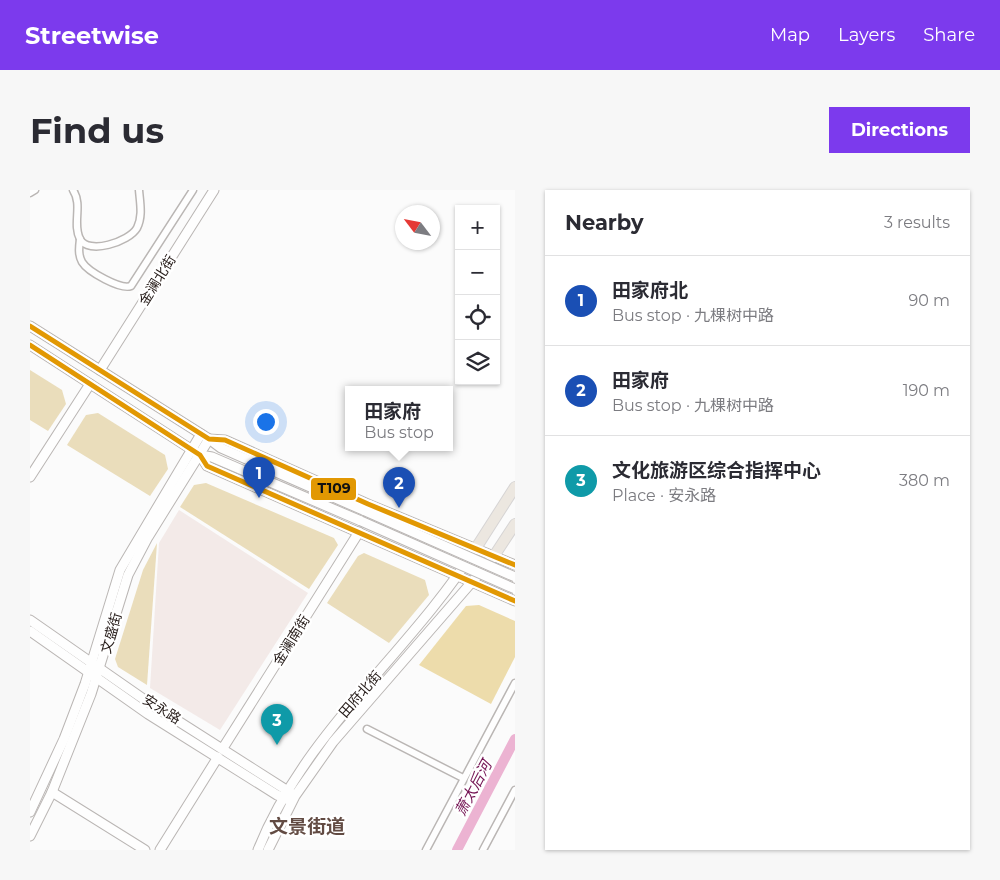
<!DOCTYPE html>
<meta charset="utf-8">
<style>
body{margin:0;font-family:Montserrat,"Noto Sans SC",sans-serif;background:#f7f7f7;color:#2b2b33}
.controls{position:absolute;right:15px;top:15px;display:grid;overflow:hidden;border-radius:0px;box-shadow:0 1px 4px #0004}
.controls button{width:45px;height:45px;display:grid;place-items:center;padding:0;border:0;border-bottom:1px solid #e1e1e2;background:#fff;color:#2b2b33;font:25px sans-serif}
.compass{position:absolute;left:365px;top:15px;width:45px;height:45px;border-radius:50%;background:#fff;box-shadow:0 1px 4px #0004;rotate:302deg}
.you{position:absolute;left:235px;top:231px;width:18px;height:18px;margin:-12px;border:4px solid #fff;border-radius:50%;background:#1a73e8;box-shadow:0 0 0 8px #1a73e833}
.badge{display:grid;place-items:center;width:32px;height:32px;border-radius:50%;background:#7c3aed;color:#fff;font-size:16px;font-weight:700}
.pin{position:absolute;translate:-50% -41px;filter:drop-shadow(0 1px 2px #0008)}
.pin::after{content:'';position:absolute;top:26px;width:18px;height:15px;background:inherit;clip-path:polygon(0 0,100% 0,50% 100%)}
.popup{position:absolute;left:315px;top:196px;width:108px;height:65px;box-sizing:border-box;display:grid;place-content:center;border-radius:0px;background:#fff;filter:drop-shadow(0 1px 4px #0005);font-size:16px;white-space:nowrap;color:#7c7c81}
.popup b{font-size:19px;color:#2b2b33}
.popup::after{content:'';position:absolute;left:50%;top:100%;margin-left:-10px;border:10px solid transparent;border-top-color:#fff}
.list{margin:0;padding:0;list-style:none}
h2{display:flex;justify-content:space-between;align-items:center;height:65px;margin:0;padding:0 20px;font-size:21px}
h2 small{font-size:16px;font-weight:400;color:#7c7c81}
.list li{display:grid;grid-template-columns:32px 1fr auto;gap:15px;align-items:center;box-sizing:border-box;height:90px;padding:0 20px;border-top:1px solid #e1e1e2}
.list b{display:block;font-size:19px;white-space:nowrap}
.list p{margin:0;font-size:16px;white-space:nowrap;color:#7c7c81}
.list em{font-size:16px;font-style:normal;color:#7c7c81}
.icon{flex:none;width:28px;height:28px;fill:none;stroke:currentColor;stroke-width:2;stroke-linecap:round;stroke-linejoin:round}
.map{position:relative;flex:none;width:485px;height:660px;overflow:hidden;border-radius:0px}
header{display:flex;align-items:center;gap:30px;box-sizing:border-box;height:70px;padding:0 25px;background:#7c3aed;color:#fff}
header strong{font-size:24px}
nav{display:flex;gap:28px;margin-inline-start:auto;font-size:18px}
.intro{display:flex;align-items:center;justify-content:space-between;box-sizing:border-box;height:120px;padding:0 30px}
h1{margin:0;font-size:35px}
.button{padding:12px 22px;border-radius:0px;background:#7c3aed;color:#fff;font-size:18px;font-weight:700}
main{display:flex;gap:30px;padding:0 30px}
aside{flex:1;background:#fff;border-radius:0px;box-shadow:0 1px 4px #0004}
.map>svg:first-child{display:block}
</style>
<header>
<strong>Streetwise</strong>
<nav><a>Map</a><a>Layers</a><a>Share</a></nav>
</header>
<div class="intro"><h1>Find us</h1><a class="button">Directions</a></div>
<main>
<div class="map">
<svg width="485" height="660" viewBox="0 0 485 660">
<rect width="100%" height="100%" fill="#fbfbfb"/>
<!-- built -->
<path fill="#f3eae8" d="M 149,320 L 278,403 L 190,540 L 120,498 L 129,353 Z"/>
<!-- green -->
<g fill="#eaddbb">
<path d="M 0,180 L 32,200 L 36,214 L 18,241 L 0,230 Z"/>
<path d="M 68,223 L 135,265 L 138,279 L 120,306 L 37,255 L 56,225 Z"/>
<path d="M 176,293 L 304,348 L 308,355 L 279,399 L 150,317 L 164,295 Z"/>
<path d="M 127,353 L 117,495 L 88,477 L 85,469 L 113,380 Z"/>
<path d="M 334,363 L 395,390 L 399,405 L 359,453 L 297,413 L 328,366 Z"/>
</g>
<!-- forest -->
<path fill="#eddcab" d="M 449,415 L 485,431 L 485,467 L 461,514 L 389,475 L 436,416 Z"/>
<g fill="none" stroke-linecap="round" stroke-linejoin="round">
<!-- river -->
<path stroke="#ecb3d2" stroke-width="10" d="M 427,660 L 485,549"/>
<!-- minor casing -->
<g stroke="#bab6b4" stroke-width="9">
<g id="minor">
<path d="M 43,0 C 53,15 42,34 50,49 C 58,65 99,52 107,38 C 113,26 110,13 109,0"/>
<path d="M 0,3 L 5,0"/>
<path d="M 50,49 C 49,57 48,65 52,72 C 58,82 91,100 101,96 L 163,0"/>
<path d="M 337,539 L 433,588"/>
<path d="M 396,660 L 485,493"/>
<path d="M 453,660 L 485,600"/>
</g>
</g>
<!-- tertiary casing -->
<g stroke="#bab6b4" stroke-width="11">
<g id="tertiary">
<path d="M 70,180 L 184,0"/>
<path d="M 0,287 L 60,194"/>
<path d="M 193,558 L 329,342"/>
</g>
</g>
<!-- secondary casing -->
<g stroke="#bab6b4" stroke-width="11">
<g id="secondary">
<path d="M 0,136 L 179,249 L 191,258 L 335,321"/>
<path d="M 0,155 L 170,265 L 182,267 L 331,331"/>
<path d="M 179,249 L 195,250 L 338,314 L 485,375"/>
<path d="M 170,265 L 177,276 L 485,411"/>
<path d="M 0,430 L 112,508 L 261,603"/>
<path d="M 0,441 L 118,524 L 247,605 L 259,610"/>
<path d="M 22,602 L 115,660"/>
<path d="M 0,622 L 34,549 L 55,494 L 90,380 L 171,244"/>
<path d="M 0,646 L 22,602 L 61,504 L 98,385 L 118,347 L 179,249"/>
<path d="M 130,660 L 188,567"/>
<path d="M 228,660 C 275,542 379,463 446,358"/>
<path d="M 238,660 L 265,606 L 303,552 L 461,370"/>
</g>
</g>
<!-- primary casing -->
<g stroke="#d6d4d4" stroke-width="12">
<g id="primary">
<path d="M 446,358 L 485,297"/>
<path d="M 464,366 L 485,334"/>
</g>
</g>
<!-- minor -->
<use href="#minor" stroke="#fefefe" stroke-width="6"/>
<!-- tertiary -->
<use href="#tertiary" stroke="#fefefe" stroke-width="9"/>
<!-- secondary -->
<use href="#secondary" stroke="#fefefe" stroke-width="9"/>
<!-- primary -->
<use href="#primary" stroke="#ece7e0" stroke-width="10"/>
<!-- secondary-bridge casing -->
<g stroke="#bab6b4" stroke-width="11" stroke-linecap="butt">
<g id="secondary-bridge">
<path d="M 335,321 L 485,387"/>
<path d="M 331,331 L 485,399"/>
</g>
</g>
<!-- secondary-bridge -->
<use href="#secondary-bridge" stroke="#fefefe" stroke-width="9"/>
<!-- bus-1 casing -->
<g stroke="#fff" stroke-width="9">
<g id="bus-1">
<path d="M 0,136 L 179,249 L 195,250 L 338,314 L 485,375"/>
<path d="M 0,155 L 170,265 L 177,276 L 485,411"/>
</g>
</g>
<!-- bus-1 -->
<use href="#bus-1" stroke="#e29802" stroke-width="5"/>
</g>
<g text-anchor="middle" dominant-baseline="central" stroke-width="5" stroke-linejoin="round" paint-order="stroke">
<!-- street labels -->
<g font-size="14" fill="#251b18" stroke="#fff">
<text transform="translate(127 90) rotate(-58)">金澜北街</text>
<text transform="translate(81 443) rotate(-74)">文盛街</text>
<text transform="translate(261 450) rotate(-58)">金澜南街</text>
<text transform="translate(330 504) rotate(-49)">田府北街</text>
<text transform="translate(132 519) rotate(32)">安永路</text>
</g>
<!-- water labels -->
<g font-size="15" font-style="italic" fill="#731252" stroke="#fff">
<text transform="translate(443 598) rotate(-62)">萧太后河</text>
</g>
<!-- district labels -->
<g font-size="19" font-weight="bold" fill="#624b43" stroke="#fff">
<text x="277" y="636">文景街道</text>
</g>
</g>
<rect stroke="#fff" stroke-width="2" x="280" y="287" width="47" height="24" rx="5" fill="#e29802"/>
<g font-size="14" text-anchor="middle" font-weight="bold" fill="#111">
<text x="304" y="303">T109</text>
</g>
</svg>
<div class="controls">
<button>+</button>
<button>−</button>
<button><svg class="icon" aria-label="locate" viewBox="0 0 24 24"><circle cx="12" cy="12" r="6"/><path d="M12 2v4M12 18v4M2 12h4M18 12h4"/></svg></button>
<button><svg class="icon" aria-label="layers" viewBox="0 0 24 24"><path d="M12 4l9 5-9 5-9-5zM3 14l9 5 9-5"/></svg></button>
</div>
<svg class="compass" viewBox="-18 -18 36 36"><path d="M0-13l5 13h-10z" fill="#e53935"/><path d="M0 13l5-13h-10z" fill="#7c7c81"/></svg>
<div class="you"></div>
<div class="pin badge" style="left:229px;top:308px;background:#1a4fb4">1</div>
<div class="pin badge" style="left:369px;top:318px;background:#1a4fb4">2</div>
<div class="popup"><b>田家府</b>Bus stop</div>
<div class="pin badge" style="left:247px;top:555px;background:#0f9aa8">3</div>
</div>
<aside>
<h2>Nearby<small>3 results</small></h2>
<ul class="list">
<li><span class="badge" style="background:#1a4fb4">1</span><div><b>田家府北</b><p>Bus stop · 九棵树中路</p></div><em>90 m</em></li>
<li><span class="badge" style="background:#1a4fb4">2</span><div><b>田家府</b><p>Bus stop · 九棵树中路</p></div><em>190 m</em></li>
<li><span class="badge" style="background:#0f9aa8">3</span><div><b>文化旅游区综合指挥中心</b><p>Place · 安永路</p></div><em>380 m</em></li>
</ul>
</aside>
</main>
